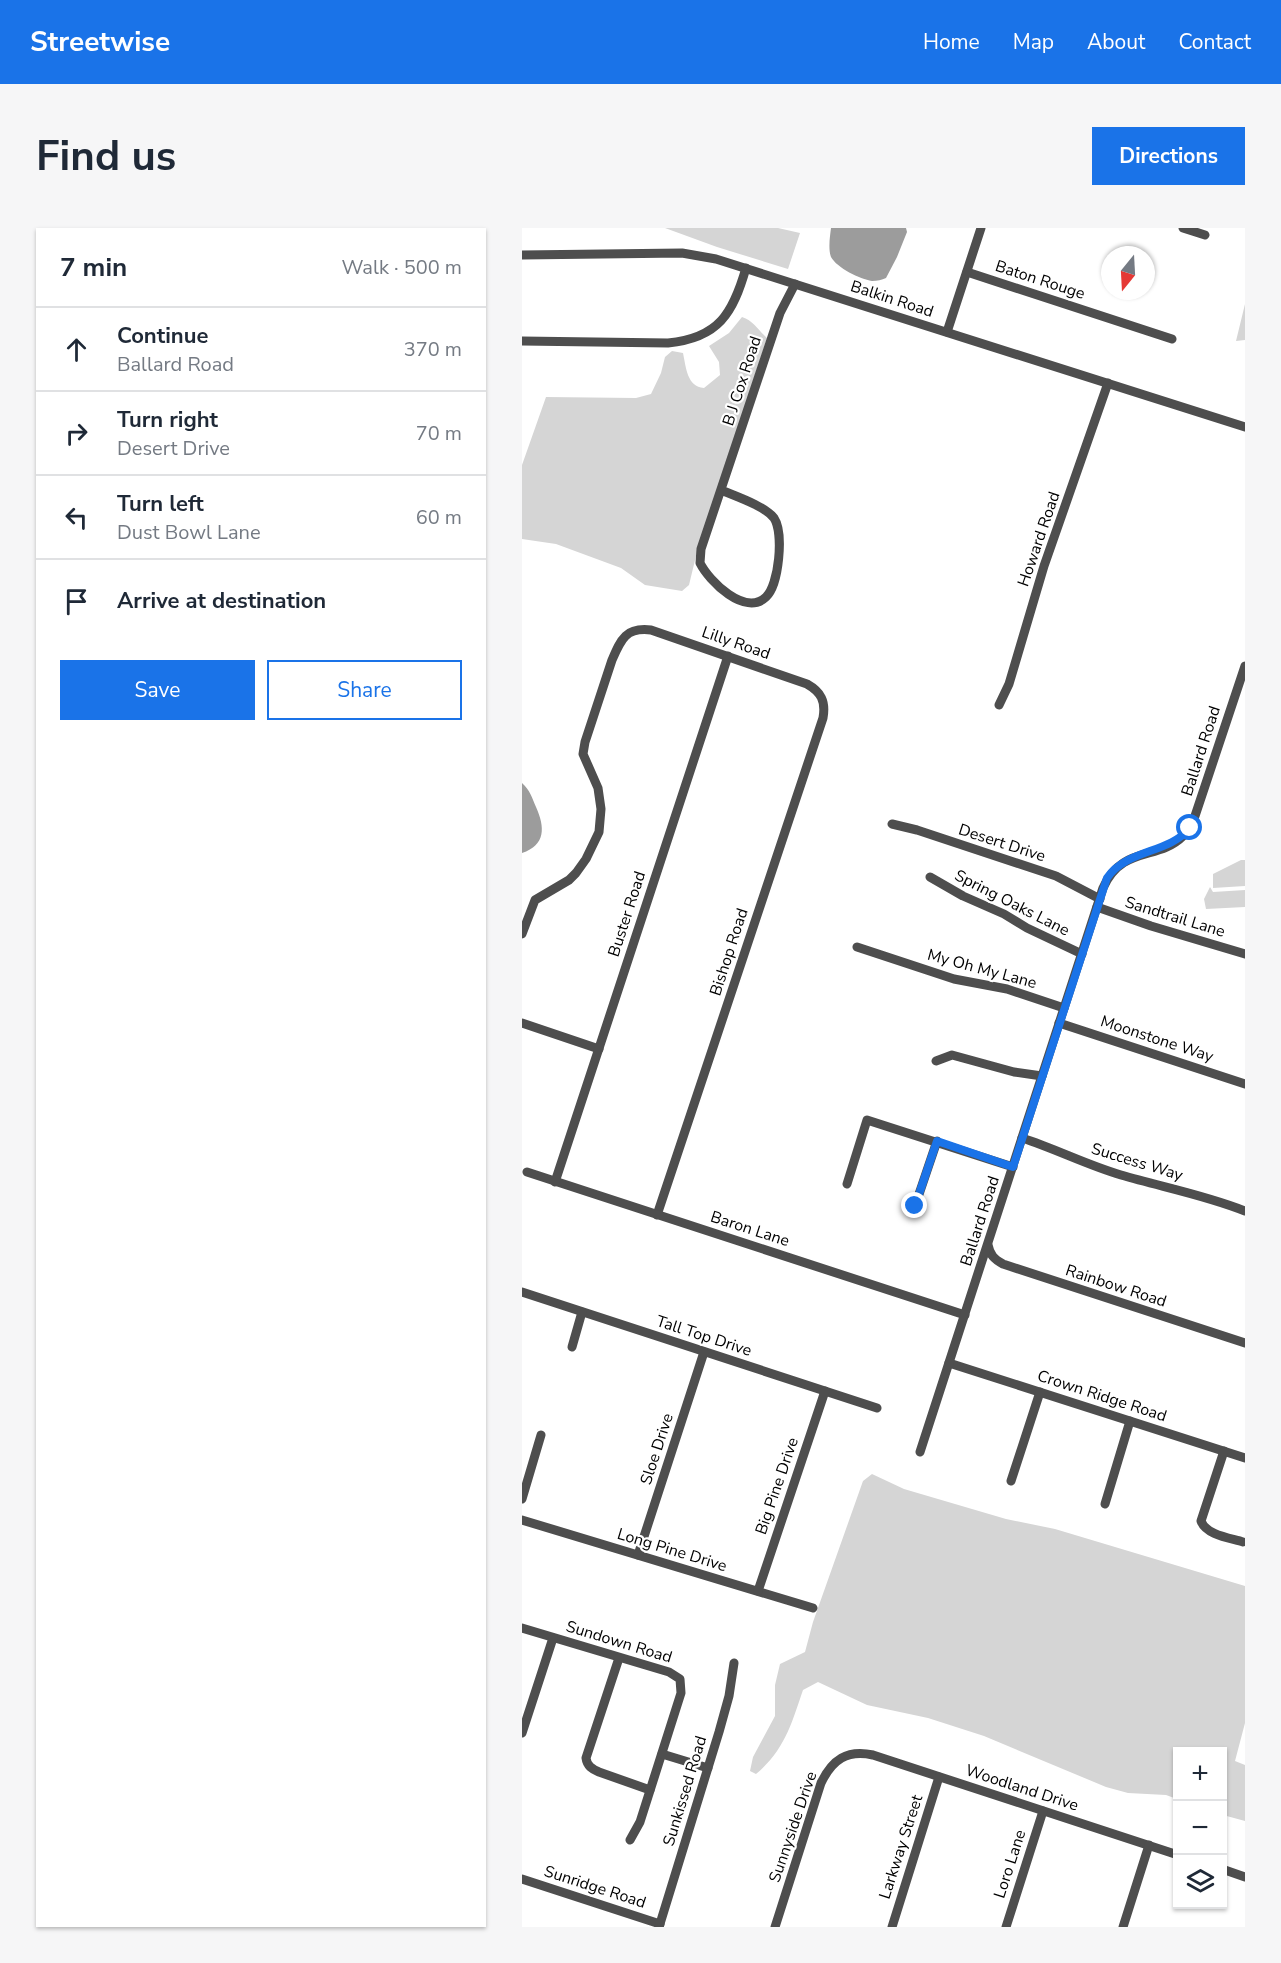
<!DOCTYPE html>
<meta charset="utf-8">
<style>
body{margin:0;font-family:"Nunito Sans",sans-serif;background:#f6f6f7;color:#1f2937}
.controls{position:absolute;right:18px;bottom:18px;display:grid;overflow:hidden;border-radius:0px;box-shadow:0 2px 4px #0004}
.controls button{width:54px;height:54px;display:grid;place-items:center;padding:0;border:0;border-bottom:2px solid #e0e1e3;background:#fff;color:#1f2937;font:30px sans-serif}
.compass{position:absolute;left:579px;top:18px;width:54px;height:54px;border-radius:50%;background:#fff;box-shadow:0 2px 4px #0004;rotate:198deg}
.stop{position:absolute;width:18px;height:18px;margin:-14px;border:4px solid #1a73e8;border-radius:50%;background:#fff}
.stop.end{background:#1a73e8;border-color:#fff;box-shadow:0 2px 6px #0008}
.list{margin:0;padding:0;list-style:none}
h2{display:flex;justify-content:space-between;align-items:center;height:78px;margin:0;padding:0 24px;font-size:26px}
h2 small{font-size:20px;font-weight:400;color:#747a83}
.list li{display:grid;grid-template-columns:39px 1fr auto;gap:18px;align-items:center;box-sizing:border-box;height:84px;padding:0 24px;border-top:2px solid #e0e1e3}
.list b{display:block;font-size:22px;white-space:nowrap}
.list p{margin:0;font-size:20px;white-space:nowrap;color:#747a83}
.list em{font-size:20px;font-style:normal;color:#747a83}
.actions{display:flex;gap:12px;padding:18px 24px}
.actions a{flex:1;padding:14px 0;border:2px solid #1a73e8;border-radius:0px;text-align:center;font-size:21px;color:#1a73e8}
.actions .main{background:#1a73e8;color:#fff}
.icon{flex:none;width:33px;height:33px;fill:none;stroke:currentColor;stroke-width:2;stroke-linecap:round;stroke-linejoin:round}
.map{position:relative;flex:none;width:723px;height:1699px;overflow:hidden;border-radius:0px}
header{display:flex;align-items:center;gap:36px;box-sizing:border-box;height:84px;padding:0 30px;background:#1a73e8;color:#fff}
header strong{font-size:28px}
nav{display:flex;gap:33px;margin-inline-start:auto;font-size:21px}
.intro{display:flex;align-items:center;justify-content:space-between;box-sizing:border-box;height:144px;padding:0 36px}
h1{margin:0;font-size:42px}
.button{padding:15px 27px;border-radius:0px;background:#1a73e8;color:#fff;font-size:21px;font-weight:700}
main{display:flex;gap:36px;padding:0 36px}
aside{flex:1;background:#fff;border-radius:0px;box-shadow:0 2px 4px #0004}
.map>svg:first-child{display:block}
</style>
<header>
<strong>Streetwise</strong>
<nav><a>Home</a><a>Map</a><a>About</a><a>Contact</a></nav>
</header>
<div class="intro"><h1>Find us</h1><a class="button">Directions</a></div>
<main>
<aside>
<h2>7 min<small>Walk · 500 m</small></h2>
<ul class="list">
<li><svg class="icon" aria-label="ahead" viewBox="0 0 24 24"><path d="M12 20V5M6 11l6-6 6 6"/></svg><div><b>Continue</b><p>Ballard Road</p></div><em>370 m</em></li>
<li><svg class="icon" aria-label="right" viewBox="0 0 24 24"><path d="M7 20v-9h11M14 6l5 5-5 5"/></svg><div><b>Turn right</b><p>Desert Drive</p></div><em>70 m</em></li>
<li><svg class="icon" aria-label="left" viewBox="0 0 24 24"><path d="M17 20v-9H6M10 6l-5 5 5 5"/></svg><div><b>Turn left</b><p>Dust Bowl Lane</p></div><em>60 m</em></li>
<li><svg class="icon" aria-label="arrive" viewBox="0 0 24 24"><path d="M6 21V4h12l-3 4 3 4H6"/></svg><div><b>Arrive at destination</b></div></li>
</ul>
<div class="actions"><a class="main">Save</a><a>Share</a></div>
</aside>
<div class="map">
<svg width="723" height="1699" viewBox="0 0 723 1699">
<rect width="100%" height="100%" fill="#fff"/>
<!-- green -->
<g fill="#d5d5d5">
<path d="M 143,0 L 256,0 L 278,5 L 266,41 L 195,19 Z"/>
<path d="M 723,74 L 723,112 L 714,113 L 723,76 Z"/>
<path d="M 220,89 C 232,93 236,102 245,110 L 174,328 L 167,357 L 160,363 L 123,357 L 99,340 L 34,316 L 0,311 L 0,237 L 24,169 L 114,170 L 129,166 L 139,145 L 143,129 L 150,123 L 161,125 C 164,139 165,159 182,160 L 198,147 L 197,134 L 187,118 L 207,105 Z"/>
<path d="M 719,632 L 723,632 L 723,658 L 691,660 L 691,646 Z"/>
<path d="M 688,659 L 691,664 L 723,662 L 723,679 L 684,681 L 682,671 Z"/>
<path d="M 350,1246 L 382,1261 L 484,1291 L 533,1301 L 723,1358 L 723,1495 L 713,1533 L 723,1537 L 723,1593 L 701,1587 L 700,1524 L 656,1524 L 655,1571 L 644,1567 L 606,1565 L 584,1559 L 462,1508 L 406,1490 L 345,1477 L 296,1454 L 281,1462 C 270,1494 263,1522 234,1546 L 228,1543 L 231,1529 L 253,1488 L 253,1457 L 258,1436 L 283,1424 L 291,1394 L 341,1253 Z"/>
</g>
<!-- water -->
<g fill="#9c9c9c">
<path d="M 309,0 L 384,0 L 385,4 L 375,29 L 364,50 C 360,52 355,53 350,53 C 338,51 315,40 309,29 C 306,21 308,8 309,0 Z"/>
<path d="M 0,555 C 8,562 10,570 14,579 C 23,599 24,617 0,625 Z"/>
</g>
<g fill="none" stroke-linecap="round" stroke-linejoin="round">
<!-- minor -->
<g stroke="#4e4e4e" stroke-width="9">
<path d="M 661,0 L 683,7"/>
<path d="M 0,27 L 160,25 L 194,31 L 723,199"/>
<path d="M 445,44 L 650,111"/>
<path d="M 425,104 L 459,0"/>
<path d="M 0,113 L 146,115 C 197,110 211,85 224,40"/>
<path d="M 199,262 C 213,268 243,278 252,290 C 262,305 257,357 244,369 C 223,389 187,353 178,335 L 179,321 L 258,85 L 273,56"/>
<path d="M 477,477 L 487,456 L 522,338 L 586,155"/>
<path d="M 370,596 L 395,602 L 534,648 L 578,671"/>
<path d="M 408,649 L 441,668 L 482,686 L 505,700 L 560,726"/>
<path d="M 575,679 L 629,698 L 723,726"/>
<path d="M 0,706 L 13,672 L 47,652 L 54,645 L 64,631 L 77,604 L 79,581 L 76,560 L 61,526 L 63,514 L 90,432 C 99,411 104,399 129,402 L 285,456 C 299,464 304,473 301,490 L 135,987"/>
<path d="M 335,719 L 432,751 L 485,761 L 542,780"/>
<path d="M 0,795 L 77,821"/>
<path d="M 537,795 L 723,856"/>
<path d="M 414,833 L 430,827 L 492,844 L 520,848"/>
<path d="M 500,910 C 534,921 565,937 599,947 C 640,959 683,967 723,983"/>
<path d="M 5,944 L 443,1087"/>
<path d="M 33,954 L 206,428"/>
<path d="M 325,956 L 345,892 L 491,939"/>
<path d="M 393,978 L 415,913"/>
<path d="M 466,1017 C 468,1027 472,1031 481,1036 L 723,1115"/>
<path d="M 0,1064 L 355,1180"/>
<path d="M 50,1119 L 60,1084"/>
<path d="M 427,1135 L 723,1230"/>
<path d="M 702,1223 L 679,1293 C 684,1307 708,1310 721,1314"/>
<path d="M 398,1224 L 581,660 C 600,617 636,633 661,608 C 667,602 670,595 673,588 L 723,438"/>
<path d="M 489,1253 L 518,1164"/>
<path d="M 0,1271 L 19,1207"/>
<path d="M 583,1276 L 608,1193"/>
<path d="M 0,1292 L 291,1380"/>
<path d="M 116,1327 L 182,1124"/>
<path d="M 236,1363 L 303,1163"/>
<path d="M 0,1400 L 147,1444 L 158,1451 L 159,1465 L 118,1594 L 108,1612"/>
<path d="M 97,1430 L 64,1530 C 65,1538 70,1541 77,1544 L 128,1562"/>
<path d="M 0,1505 L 31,1410"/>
<path d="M 140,1526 L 186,1540"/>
<path d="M 700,1641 L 723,1649"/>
<path d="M 0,1651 L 138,1696"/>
<path d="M 137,1699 L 197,1504 L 207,1468 L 212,1435"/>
<path d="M 253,1699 L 299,1555 C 310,1532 325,1521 351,1527 L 656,1627"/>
<path d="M 370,1699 L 417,1549"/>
<path d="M 484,1699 L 521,1583"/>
<path d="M 601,1699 L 627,1617"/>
</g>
</g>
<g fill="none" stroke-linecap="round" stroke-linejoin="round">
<!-- route -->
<path stroke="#1a73e8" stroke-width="8" d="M 393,978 L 415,913 L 491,939 L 585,650 C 605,621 646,626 668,600"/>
</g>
<g text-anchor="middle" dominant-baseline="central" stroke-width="4.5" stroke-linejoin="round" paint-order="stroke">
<!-- street labels -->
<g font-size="16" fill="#000" stroke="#fff">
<text transform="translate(518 52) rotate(18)">Baton Rouge</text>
<text transform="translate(370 71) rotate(18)">Balkin Road</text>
<text transform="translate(220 153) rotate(-72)">B J Cox Road</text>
<text transform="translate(517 311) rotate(-71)">Howard Road</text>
<text transform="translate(214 415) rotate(19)">Lilly Road</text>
<text transform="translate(679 523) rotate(-72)">Ballard Road</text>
<text transform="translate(480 615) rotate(18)">Desert Drive</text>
<text transform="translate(490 675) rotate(27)">Spring Oaks Lane</text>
<text transform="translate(105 686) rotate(-72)">Buster Road</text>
<text transform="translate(653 689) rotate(17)">Sandtrail Lane</text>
<text transform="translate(207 724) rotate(-72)">Bishop Road</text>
<text transform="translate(460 741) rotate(15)">My Oh My Lane</text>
<text transform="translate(635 811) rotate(18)">Moonstone Way</text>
<text transform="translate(615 934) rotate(17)">Success Way</text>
<text transform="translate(458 993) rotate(-72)">Ballard Road</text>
<text transform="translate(228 1001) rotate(18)">Baron Lane</text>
<text transform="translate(594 1058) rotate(18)">Rainbow Road</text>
<text transform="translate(182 1108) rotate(18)">Tall Top Drive</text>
<text transform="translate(580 1168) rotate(18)">Crown Ridge Road</text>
<text transform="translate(135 1221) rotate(-72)">Sloe Drive</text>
<text transform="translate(255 1258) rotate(-71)">Big Pine Drive</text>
<text transform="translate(150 1322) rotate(17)">Long Pine Drive</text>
<text transform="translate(97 1414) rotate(17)">Sundown Road</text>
<text transform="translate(500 1560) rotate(18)">Woodland Drive</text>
<text transform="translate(163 1563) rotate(-73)">Sunkissed Road</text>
<text transform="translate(271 1599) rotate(-71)">Sunnyside Drive</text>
<text transform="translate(379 1619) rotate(-72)">Larkway Street</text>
<text transform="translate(488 1636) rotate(-72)">Loro Lane</text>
<text transform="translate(73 1659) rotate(18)">Sunridge Road</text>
</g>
</g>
</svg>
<div class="controls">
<button>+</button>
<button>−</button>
<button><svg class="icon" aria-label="layers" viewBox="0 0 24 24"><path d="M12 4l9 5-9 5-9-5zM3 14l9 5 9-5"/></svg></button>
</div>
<svg class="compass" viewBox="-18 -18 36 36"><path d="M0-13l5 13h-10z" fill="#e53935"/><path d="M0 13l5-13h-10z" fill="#747a83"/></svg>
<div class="stop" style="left:668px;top:600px"></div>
<div class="stop end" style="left:393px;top:978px"></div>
</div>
</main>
